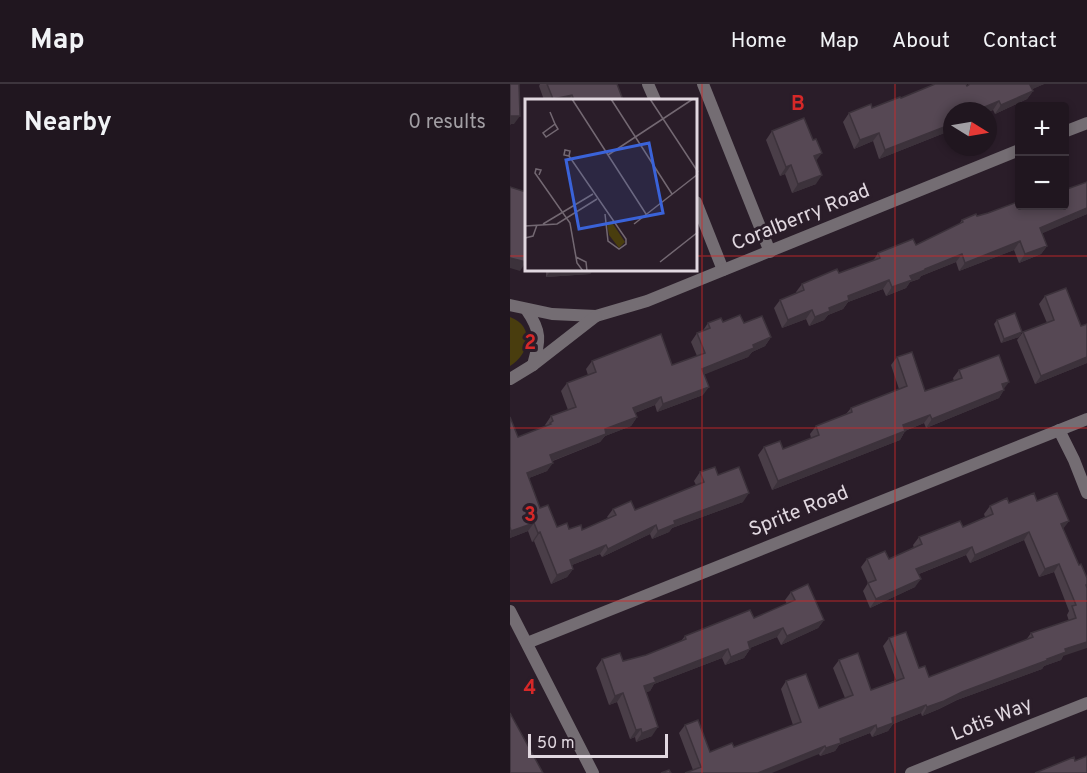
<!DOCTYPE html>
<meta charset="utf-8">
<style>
body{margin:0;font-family:Overpass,sans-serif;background:#281f28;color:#f1f3f6}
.controls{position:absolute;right:18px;top:18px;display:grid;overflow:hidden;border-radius:6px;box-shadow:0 3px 9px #0003}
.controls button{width:54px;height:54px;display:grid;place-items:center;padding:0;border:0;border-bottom:2px solid #3d353d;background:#20161f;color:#f1f3f6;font:30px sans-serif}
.compass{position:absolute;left:433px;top:18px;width:54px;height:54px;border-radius:50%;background:#20161f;box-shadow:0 3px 9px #0003;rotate:101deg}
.scale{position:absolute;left:18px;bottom:15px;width:140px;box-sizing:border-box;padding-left:6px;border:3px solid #e1d8e0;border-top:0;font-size:16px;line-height:21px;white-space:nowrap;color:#e1d8e0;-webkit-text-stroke:4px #2a1d29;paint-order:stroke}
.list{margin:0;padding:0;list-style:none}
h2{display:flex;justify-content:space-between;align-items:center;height:78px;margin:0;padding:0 24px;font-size:26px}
h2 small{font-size:20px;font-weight:400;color:#a29fa4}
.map{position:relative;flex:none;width:577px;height:689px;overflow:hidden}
header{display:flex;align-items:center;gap:36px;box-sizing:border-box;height:84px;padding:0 30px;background:#20161f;border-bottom:2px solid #3d353d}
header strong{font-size:28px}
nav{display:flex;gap:33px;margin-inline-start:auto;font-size:21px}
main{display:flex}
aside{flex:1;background:#20161f}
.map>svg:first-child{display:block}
</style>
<header>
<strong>Map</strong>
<nav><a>Home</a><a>Map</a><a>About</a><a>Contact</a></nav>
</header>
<main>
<aside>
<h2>Nearby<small>0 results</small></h2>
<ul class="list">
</ul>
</aside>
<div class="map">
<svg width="577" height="689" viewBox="0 0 577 689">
<rect width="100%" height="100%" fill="#2a1d29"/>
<!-- green -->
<path fill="#493d0e" d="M 0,233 C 25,242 20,270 0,282 Z"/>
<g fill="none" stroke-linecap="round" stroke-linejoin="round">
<!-- street -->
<g stroke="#746d73" stroke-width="12">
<path d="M 138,0 L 145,16"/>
<path d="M 193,0 L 260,168"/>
<path d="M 554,48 L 577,39"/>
<path d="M 186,118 L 213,186"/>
<path d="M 0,221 L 42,230 L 86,232 L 137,217 L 509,66"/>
<path d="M 16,225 C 32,248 30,256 23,281"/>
<path d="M 0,295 L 23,281 L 86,232"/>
<path d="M 549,346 L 564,376 L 577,409"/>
<path d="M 0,527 L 83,689"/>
<path d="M 17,559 L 577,335"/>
<path d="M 401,689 L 577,619"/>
</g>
</g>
<!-- wall -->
<g fill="#4a3e48">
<path d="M 30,0 L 107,0 L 113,16 L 34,16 L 29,2 Z"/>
<path d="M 460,0 L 534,0 L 522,5 L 523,7 L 517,15 L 485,30 L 483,26 L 478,28 L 478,27 L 442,27 L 442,46 L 369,75 L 363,57 L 344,65 L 333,38 L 339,29 L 362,24 L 391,14 L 457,2 Z"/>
<path d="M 262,47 L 306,77 L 306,100 L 282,109 L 275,90 L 270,92 L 256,56 Z"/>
<path d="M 577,98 L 577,130 L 532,149 L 537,162 L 531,170 L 509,179 L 504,166 L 449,187 L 446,178 L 411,192 L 409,195 L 400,198 L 396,204 L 376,212 L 373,205 L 338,218 L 333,225 L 318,231 L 314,236 L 299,242 L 296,235 L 272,244 L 264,224 L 270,216 L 286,209 L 286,208 L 292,200 L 329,189 L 363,177 L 368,169 L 406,161 L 449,140 L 452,136 L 478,129 L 505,119 L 510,113 L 510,122 Z"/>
<path d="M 36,186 L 83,186 L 80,190 L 36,193 Z"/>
<path d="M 535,212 L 571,242 L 577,240 L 577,279 L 525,300 L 507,256 L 513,248 L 537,239 L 529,220 Z"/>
<path d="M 487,236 L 512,248 L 509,253 L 491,259 L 484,240 Z"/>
<path d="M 213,238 L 234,239 L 261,253 L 255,262 L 242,268 L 238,273 L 194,290 L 193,311 L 147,328 L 145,321 L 125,329 L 127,333 L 121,342 L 95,352 L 90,358 L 43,377 L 37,387 L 19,394 L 30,424 L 47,443 L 59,445 L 72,446 L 98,434 L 97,433 L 103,425 L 125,426 L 186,401 L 184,397 L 190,388 L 208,391 L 233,418 L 162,444 L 159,448 L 142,455 L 140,450 L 92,473 L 90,470 L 62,481 L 63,485 L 57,493 L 41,500 L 24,457 L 22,458 L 18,447 L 0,454 L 0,333 L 8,353 L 36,342 L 35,341 L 41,332 L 58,326 L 51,307 L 57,299 L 78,291 L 76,285 L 82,277 L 162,281 L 187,272 L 181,258 L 187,249 L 192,248 L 198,239 Z"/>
<path d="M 387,273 L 415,307 L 444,297 L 443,294 L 449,286 L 494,305 L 489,314 L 416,344 L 414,339 L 395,347 L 390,356 L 262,406 L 248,371 L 254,363 L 273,365 L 301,354 L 300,350 L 306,342 L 336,330 L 341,324 L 389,305 L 381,281 Z"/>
<path d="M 527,417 L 559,437 L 553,444 L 569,481 L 577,494 L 577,503 L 553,572 L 551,576 L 534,582 L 532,585 L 447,616 L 429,625 L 412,632 L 411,629 L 383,640 L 378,647 L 362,653 L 360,649 L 329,661 L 325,667 L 310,672 L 309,670 L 183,686 L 169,649 L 175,641 L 200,668 L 224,663 L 283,641 L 271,605 L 276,597 L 309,624 L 335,614 L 323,584 L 329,576 L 361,606 L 386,596 L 373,562 L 379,554 L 419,593 L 516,556 L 521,549 L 559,537 L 557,531 L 559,527 L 544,488 L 529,493 L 514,456 L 460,479 L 456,471 L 409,490 L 405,503 L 360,524 L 353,507 L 358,499 L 351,483 L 357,475 L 379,475 L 404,464 L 403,461 L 409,453 L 453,443 L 475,433 L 474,430 L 480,422 L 499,419 Z"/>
<path d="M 281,508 L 314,536 L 308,544 L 271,561 L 267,553 L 240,564 L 240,565 L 234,574 L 215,581 L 212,574 L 144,600 L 140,607 L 136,608 L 142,652 L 126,658 L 125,653 L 120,655 L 107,618 L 99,621 L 86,584 L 92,575 L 113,577 L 136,571 L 171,557 L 175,552 L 244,534 L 277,520 L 275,516 Z"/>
</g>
<!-- shaded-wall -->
<g fill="#3c323b">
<path d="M 521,0 L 534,0 L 514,9 Z"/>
<path d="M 523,7 L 517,15 L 485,30 L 491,21 Z"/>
<path d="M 62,11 L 58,16 L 42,16 L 43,15 Z"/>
<path d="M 489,17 L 483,26 L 478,28 L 478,27 L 465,27 Z"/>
<path d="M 0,32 L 10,32 L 4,40 L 0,40 Z"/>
<path d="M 442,40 L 442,46 L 369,75 L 375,66 Z"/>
<path d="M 369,49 L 363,57 L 344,65 L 350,56 Z"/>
<path d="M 312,69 L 306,77 L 304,72 Z"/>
<path d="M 281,81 L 275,90 L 270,92 L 276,83 Z"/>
<path d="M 312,91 L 306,100 L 282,109 L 288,100 Z"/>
<path d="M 577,124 L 577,130 L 524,153 L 530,144 Z"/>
<path d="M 510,157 L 504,166 L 449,187 L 455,179 Z"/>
<path d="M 537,162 L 531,170 L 509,179 L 515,170 Z"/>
<path d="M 452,170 L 446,178 L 411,192 L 409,195 L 400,198 L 396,204 L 376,212 L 382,203 L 400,192 Z"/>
<path d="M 0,174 L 16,178 L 10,187 L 0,184 Z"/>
<path d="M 41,186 L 83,186 L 80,190 L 36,193 Z"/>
<path d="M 379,196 L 373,205 L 338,218 L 333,225 L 318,231 L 314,236 L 299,242 L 305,233 L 338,212 Z"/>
<path d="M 302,226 L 296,235 L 272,244 L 278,236 Z"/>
<path d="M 512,248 L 509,253 L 491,259 L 494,255 Z"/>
<path d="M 261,253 L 255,262 L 242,268 L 238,273 L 186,294 L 192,285 Z"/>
<path d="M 577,273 L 577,279 L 525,300 L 531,292 Z"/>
<path d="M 499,298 L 493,306 L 492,300 Z"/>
<path d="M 199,303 L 193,311 L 147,328 L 153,320 Z"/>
<path d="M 494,306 L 489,314 L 416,344 L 422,335 Z"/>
<path d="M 151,313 L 145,321 L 117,332 L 123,324 Z"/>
<path d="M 420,331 L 414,339 L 387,350 L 393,341 Z"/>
<path d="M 127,333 L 121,342 L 95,352 L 90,358 L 34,380 L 40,371 L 95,345 Z"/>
<path d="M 395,347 L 390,356 L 262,406 L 268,397 Z"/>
<path d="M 43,379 L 37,387 L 11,397 L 17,389 Z"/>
<path d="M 239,409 L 233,418 L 162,444 L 159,448 L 142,455 L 148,447 L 164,437 Z"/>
<path d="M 559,437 L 553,445 L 551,440 Z"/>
<path d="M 24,439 L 18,447 L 0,454 L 0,449 L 1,447 Z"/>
<path d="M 146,441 L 140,450 L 92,473 L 98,465 Z"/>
<path d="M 30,448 L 24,457 L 22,458 L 28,449 Z"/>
<path d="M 519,448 L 514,456 L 460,479 L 465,471 Z"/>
<path d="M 96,461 L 90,470 L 54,484 L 60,476 Z"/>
<path d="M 462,463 L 456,471 L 401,493 L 406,485 Z"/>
<path d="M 549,480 L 544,488 L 529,493 L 535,485 Z"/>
<path d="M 63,485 L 57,493 L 41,500 L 47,491 Z"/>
<path d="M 411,495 L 405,503 L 360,524 L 366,515 Z"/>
<path d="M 314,536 L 308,544 L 271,561 L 277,552 Z"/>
<path d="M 273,544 L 267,553 L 232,567 L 238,558 Z"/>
<path d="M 577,558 L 577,564 L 553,572 L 551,576 L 534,582 L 532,585 L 447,616 L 429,625 L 412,632 L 417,623 L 452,608 L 537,575 L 555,565 Z"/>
<path d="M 218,565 L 212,574 L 144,600 L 140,607 L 128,611 L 134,602 L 144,594 Z"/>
<path d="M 240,565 L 234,574 L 215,581 L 221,573 Z"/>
<path d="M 113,609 L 107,618 L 99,621 L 105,612 Z"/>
<path d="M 416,621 L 411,629 L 383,640 L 378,647 L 362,653 L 367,645 L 382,634 Z"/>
<path d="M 366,641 L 360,649 L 329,661 L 325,667 L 310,672 L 316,664 L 330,655 Z"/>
<path d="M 148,643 L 142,652 L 126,658 L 132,649 Z"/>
<path d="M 131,645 L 125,653 L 120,655 L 126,646 Z"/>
<path d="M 315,662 L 309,670 L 262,689 L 248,689 Z"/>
</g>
<!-- building -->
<g fill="#564854" stroke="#3c323b" stroke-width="1.5">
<path d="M 0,0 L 9,0 L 10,32 L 0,32 L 0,41 Z"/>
<path d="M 37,0 L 107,0 L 113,16 L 64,16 L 62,11 L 43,15 Z"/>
<path d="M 425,0 L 456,0 L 457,2 L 460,0 L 521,0 L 520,1 L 523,7 L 491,21 L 489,17 L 465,27 L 442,27 L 442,40 L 375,66 L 369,49 L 350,56 L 339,29 L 361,20 L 362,24 L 390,13 L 391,14 Z"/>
<path d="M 294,34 L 303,56 L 306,55 L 312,69 L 304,72 L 312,91 L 288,100 L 281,81 L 276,83 L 262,47 Z"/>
<path d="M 577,98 L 577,124 L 530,144 L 537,162 L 515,170 L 510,157 L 455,179 L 452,170 L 415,185 L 415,186 L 400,192 L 402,196 L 382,203 L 379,196 L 338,212 L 339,216 L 319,224 L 320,227 L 305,233 L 302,226 L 278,236 L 270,216 L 294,206 L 292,200 L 327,185 L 329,189 L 370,174 L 368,169 L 403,155 L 406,161 L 453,138 L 452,136 L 466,130 L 467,132 L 478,129 L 510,117 L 510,122 L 555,122 L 555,99 L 557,105 Z"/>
<path d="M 0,103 L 16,108 L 16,178 L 0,174 Z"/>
<path d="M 556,204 L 571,242 L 577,240 L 577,273 L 531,292 L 513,248 L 544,236 L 535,212 Z"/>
<path d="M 505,229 L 512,248 L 494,255 L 487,236 Z"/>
<path d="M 230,231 L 234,239 L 252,232 L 261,253 L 243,261 L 244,264 L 192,285 L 199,303 L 153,320 L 151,313 L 123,324 L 127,333 L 95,345 L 96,350 L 40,371 L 43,379 L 17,389 L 30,424 L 38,421 L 47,443 L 57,439 L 59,445 L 71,441 L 72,446 L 106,431 L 103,425 L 121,417 L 125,426 L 194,398 L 190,388 L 205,383 L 208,391 L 229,383 L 239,409 L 164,437 L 165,440 L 148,447 L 146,441 L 98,465 L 96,461 L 60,476 L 63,485 L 47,491 L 30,448 L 28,449 L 24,439 L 1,447 L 0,443 L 0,333 L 8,353 L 41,340 L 40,339 L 43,337 L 41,332 L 66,323 L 57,299 L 86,288 L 82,277 L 151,250 L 162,281 L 195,269 L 187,249 L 200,244 L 198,239 L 211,234 L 213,238 Z"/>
<path d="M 402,268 L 415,307 L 452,294 L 449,286 L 489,271 L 499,298 L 492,300 L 494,306 L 422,335 L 420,331 L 393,341 L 395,347 L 268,397 L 254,363 L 270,357 L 273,365 L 309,351 L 306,342 L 342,328 L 341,324 L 397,302 L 387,273 Z"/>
<path d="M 524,409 L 527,417 L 547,409 L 559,437 L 551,440 L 569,481 L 571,480 L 577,494 L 577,500 L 576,501 L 577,504 L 577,558 L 555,565 L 556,568 L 537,575 L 538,576 L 452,608 L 434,617 L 417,623 L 416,621 L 382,634 L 383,639 L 367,645 L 366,641 L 330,655 L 331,659 L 316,664 L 315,662 L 248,689 L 175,689 L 191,683 L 175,641 L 188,636 L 200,668 L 222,659 L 224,663 L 291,638 L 276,597 L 296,590 L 309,624 L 343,611 L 329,576 L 348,569 L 361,606 L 394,594 L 379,554 L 396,548 L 409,584 L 415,582 L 419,593 L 523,553 L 521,549 L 566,534 L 562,522 L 566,521 L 549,480 L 535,485 L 519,448 L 465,471 L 462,463 L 406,485 L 411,495 L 366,515 L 358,499 L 366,496 L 357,475 L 375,467 L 379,475 L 412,460 L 409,453 L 450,437 L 453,443 L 483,430 L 480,422 L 497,414 L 499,419 Z"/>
<path d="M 298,500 L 314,536 L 277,552 L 273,544 L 238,558 L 240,565 L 221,573 L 218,565 L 144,594 L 146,598 L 134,602 L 148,643 L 132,649 L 131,645 L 126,646 L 113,609 L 105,612 L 92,575 L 110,569 L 113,577 L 136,571 L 176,555 L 175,552 L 240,526 L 244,534 L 285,516 L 281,508 Z"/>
<path d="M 0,629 L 33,689 L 0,689 Z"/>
<path d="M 577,672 L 577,689 L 525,689 L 564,673 L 565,677 Z"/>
<path d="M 159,686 L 161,689 L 151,689 Z"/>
</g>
<!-- grid -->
<path fill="none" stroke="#d62828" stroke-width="1.5" stroke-opacity="0.55" d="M 192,0 L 192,689M 385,0 L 385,689M 0,172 L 16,172M 186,172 L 577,172M 0,344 L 577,344M 0,517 L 577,517"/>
<g text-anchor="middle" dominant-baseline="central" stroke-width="6" stroke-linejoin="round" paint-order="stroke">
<!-- street labels -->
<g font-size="20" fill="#e1d8e0" stroke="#2a1d29">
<text transform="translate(291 134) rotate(-22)">Coralberry Road</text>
<text transform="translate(289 428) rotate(-22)">Sprite Road</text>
<text transform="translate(482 636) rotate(-22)">Lotis Way</text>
</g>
</g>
<!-- overview -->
<g transform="translate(15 15)">
<rect width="172" height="172" fill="#2a1d29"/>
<path d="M 86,122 L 100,143 L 94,149 L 84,136 L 82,124 Z" fill="#493d0e"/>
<path fill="none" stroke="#736872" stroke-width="1.5" d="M 47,0 L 121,115M 86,0 L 147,95M 125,0 L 173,73M 25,13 L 30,25 L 18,34 L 21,38 L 33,30 L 30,25M 83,56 L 168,0M 44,57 L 45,52 L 40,51 L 39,56 L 44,57 L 101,140 L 101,145 L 94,150 L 83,142 L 80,115M 14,76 L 16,71 L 11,70 L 10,74 L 45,124 L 52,164 L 58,172M 18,125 L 68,95M 109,125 L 173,75M 0,127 L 32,125 L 72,100M 0,139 L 8,137 L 12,126M 51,158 L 61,163 L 62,172M 135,163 L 173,133"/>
<path fill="#3a63d9" fill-opacity="0.15" stroke="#3a63d9" stroke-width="3" d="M 124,44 L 138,114 L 54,130 L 41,61 Z"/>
<rect width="172" height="172" fill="none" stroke="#e1d8e0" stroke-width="3"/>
</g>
<g font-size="20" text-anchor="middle" font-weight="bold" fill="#d62828" stroke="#2a1d29" stroke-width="6" stroke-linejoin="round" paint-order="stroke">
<text x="288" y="26">B</text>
<text x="20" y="265">2</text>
<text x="20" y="437">3</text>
<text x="20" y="610">4</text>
</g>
</svg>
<div class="controls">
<button>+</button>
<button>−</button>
</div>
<svg class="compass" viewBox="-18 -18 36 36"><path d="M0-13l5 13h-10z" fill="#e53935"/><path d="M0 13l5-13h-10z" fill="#a29fa4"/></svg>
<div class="scale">50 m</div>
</div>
</main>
